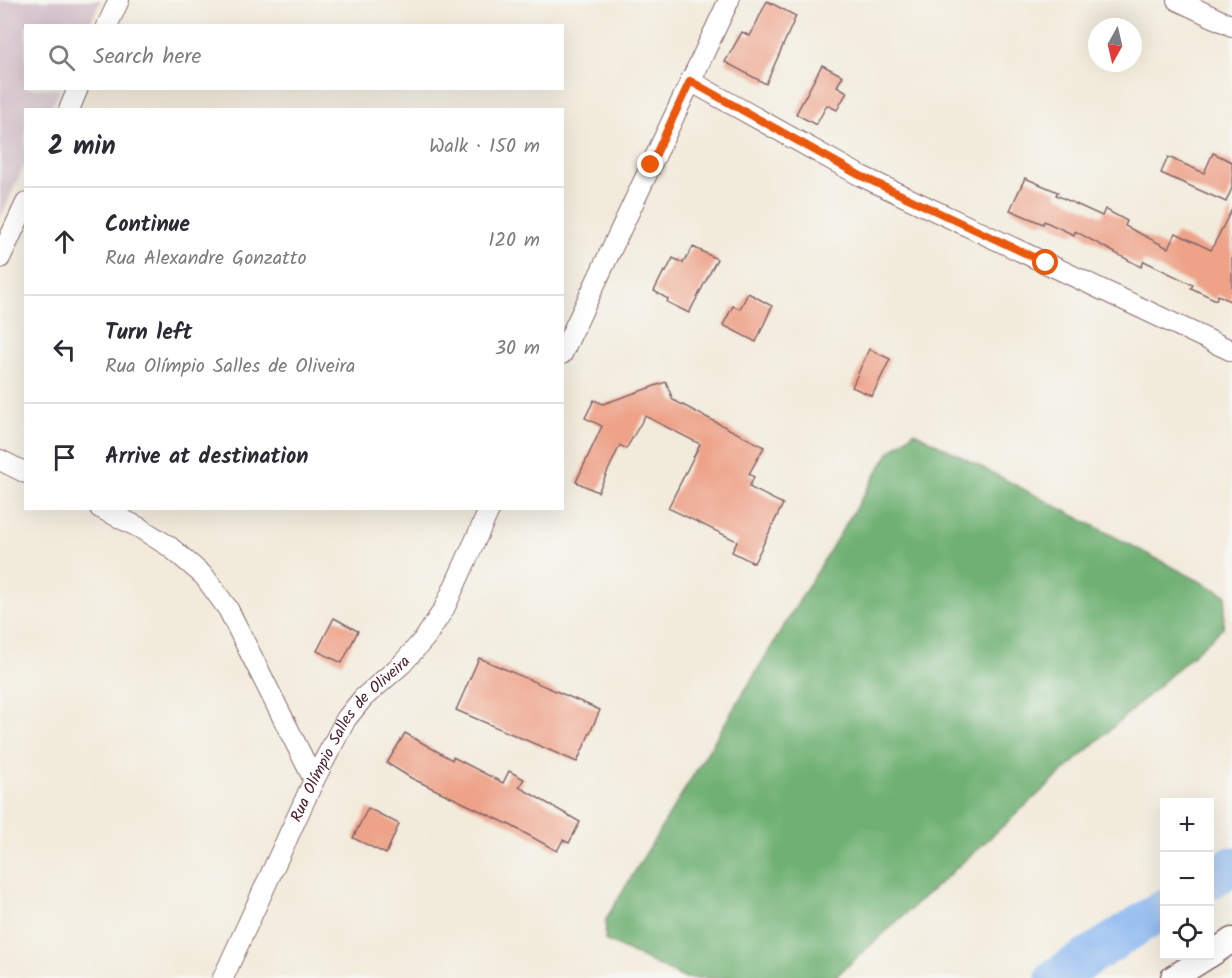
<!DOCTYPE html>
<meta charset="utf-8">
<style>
body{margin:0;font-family:Kalam,sans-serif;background:#f2f2f3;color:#2b2b33}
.controls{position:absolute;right:18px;bottom:18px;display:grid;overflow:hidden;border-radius:0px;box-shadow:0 6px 24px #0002}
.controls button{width:54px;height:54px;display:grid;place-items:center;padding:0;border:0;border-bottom:2px solid #e1e1e2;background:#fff;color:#2b2b33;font:30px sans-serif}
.compass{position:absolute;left:1088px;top:18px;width:54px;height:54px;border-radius:50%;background:#fff;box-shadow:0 6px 24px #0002;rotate:188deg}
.stop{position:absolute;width:18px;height:18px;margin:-14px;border:4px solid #ea580c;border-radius:50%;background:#fff}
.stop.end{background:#ea580c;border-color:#fff;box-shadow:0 2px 6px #0008}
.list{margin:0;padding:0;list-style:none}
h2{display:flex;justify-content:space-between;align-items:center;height:78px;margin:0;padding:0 24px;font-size:26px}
h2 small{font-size:20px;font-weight:400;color:#7c7c81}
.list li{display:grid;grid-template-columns:39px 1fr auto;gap:18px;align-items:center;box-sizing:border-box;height:108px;padding:0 24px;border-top:2px solid #e1e1e2}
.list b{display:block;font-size:22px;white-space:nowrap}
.list p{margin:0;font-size:20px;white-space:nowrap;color:#7c7c81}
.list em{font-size:20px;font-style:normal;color:#7c7c81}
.icon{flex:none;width:33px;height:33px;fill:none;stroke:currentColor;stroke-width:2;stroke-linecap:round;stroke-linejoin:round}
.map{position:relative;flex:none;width:1232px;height:978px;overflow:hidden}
.search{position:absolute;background:#fff;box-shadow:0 6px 24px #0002;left:24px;top:24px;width:540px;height:66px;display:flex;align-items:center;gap:15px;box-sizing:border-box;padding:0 21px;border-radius:0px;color:#7c7c81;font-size:22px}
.panel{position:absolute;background:#fff;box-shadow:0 6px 24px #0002;left:24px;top:108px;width:540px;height:402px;border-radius:0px}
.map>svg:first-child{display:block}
</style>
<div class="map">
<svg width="1232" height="978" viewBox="0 0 1232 978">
<rect width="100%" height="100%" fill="#f6f6f2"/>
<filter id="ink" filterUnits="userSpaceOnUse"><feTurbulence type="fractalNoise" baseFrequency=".0167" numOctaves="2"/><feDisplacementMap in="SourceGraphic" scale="12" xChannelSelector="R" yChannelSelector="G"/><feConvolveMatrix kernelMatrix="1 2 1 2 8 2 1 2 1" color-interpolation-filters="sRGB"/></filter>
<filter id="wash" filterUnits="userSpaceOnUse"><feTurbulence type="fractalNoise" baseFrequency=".008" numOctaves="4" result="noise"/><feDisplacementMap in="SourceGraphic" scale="24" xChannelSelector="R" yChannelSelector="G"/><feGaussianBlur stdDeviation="1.35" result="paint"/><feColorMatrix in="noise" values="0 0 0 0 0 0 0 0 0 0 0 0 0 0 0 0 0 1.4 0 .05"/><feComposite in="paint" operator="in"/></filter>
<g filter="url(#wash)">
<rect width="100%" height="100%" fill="#f2ebdb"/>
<!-- industrial -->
<path fill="#d2bdc7" d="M 0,0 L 101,0 L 89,25 L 26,26 L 26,88 L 60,89 L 51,109 L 26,110 L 25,164 L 0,219 Z"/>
<!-- forest -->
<path fill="#70b173" stroke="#5d684f" stroke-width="1.5" d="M 914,432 L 1226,595 L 1223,628 L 834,978 L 684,978 L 605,940 L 606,919 L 889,453 Z"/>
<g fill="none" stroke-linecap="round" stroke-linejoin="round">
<!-- river -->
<g stroke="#86b5f0" stroke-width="39">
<path d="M 1210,880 L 1232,866"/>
<path d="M 1055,978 L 1164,909"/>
</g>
</g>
<g id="blocks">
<!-- building -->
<g fill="#eea389">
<path d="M 767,1 L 796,16 L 766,84 L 725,62 L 742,32 L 750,36 Z"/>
<path d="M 822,65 L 843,76 L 837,86 L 847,92 L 837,110 L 827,105 L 816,125 L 796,114 Z"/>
<path d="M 1213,153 L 1232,162 L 1232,188 L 1226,202 L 1161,173 L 1168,157 L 1204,173 Z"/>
<path d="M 1025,178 L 1058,192 L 1056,195 L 1102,216 L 1105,209 L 1127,221 L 1125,226 L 1168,248 L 1176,233 L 1211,250 L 1232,209 L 1232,302 L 1218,295 L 1216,300 L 1191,288 L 1193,285 L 1144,261 L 1141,267 L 1075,231 L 1074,235 L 1044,221 L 1043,224 L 1010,210 Z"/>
<path d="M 693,247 L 717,259 L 689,313 L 667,302 L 668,299 L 654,291 L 664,271 L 666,272 L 673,258 L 683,263 Z"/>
<path d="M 748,293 L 772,306 L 756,342 L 723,325 L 733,306 L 740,309 Z"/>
<path d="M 869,349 L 890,359 L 872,396 L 852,387 Z"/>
<path d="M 666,382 L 673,400 L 764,447 L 749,474 L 754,477 L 749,487 L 783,504 L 754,563 L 732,552 L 737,541 L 668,508 L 700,444 L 645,416 L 626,449 L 620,445 L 598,492 L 576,482 L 602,426 L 585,418 L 594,400 L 603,404 Z"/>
<path d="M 334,618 L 358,631 L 342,663 L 317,651 Z"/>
<path d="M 479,658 L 600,710 L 577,762 L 456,710 Z"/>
<path d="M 405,733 L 452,760 L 453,757 L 503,783 L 509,771 L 524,779 L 519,787 L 580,822 L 569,843 L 563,840 L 557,851 L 510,825 L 411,778 L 387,763 Z"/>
<path d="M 368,808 L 399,824 L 386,854 L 353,838 Z"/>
</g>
</g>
</g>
<g filter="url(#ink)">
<use href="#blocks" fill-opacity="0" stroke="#856669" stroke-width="1.5"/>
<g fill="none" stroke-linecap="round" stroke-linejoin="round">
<!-- minor casing -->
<g stroke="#856669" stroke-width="22">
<g id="minor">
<path d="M 1177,0 L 1232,26"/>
<path d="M 107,26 L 119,0"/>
<path d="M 690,81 L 859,175 L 1232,351"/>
<path d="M 69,110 L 78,88"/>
<path d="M 0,258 L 26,203"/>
<path d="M 562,354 L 729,0"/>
<path d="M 0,460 L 26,473"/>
<path d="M 100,508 L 140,528 L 170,547 L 204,576 L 228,609 L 314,780"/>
<path id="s1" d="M 223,978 L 314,780 L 346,719 L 363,698 L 402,664 L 425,638 L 444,609 L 490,508"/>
</g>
</g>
<!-- tertiary casing -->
<g stroke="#856669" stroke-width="27">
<g id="tertiary">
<path d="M 1210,955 L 1232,940"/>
<path d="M 1173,978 L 1208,956"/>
</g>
</g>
<!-- minor -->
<use href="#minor" stroke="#fff" stroke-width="20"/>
<!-- tertiary -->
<use href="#tertiary" stroke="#fff" stroke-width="24"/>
</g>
</g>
<g fill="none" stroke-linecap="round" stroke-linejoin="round" filter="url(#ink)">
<!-- route -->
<path stroke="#ea580c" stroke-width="8" d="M 651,165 L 690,81 L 859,175 L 1046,263"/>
</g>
<g text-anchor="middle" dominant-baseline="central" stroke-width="6" stroke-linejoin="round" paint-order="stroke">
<!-- street labels -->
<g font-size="16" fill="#4a1f2b" stroke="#f6f6f2">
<text stroke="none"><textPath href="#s1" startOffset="273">Rua Olímpio Salles de Oliveira</textPath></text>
</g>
</g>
</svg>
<div class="controls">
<button>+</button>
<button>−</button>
<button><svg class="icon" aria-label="locate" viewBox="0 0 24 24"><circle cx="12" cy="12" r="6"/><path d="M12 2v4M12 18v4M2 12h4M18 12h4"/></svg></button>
</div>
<svg class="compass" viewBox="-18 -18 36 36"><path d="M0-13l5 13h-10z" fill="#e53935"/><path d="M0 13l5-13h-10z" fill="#7c7c81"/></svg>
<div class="stop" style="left:1046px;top:263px"></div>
<div class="stop end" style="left:651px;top:165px"></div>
<div class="search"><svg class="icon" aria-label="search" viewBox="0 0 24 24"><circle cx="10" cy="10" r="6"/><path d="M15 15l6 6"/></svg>Search here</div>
<section class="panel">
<h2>2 min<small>Walk · 150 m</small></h2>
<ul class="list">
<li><svg class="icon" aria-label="ahead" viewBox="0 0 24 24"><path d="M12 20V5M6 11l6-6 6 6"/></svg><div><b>Continue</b><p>Rua Alexandre Gonzatto</p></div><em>120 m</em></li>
<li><svg class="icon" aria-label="left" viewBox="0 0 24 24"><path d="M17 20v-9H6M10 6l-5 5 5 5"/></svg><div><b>Turn left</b><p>Rua Olímpio Salles de Oliveira</p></div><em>30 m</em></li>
<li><svg class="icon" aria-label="arrive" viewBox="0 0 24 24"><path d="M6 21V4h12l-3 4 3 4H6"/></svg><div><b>Arrive at destination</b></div></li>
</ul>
</section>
</div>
